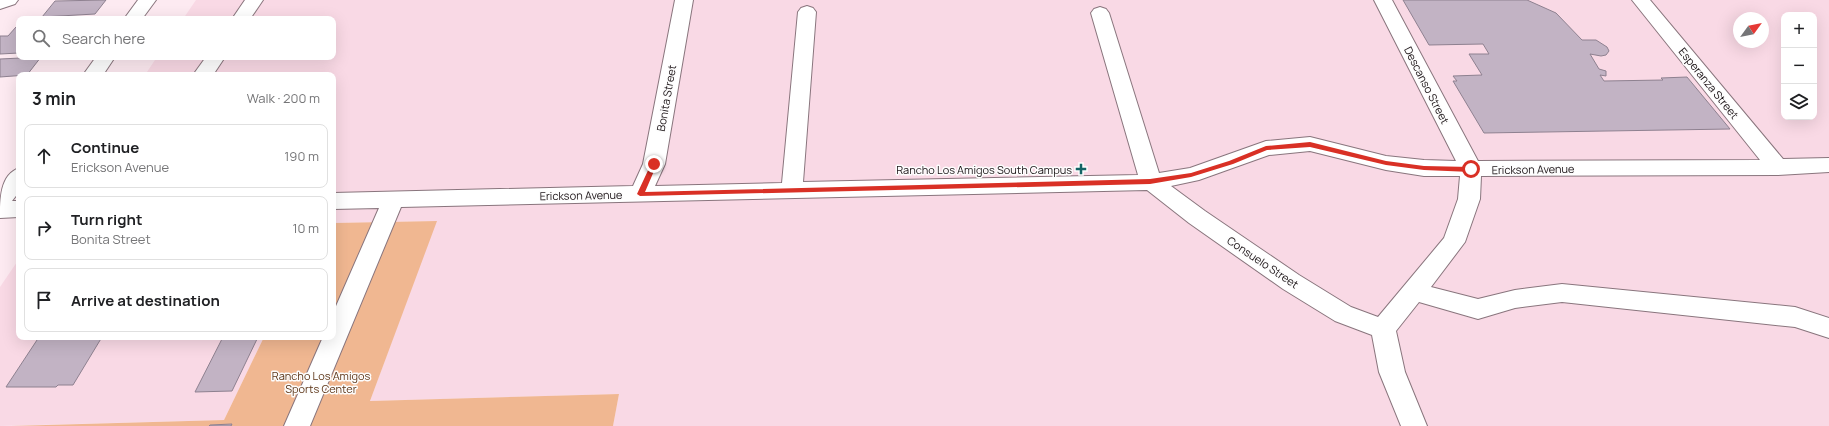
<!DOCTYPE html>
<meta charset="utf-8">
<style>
body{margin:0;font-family:Manrope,sans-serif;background:#f2f2f2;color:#202124}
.controls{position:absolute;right:12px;top:12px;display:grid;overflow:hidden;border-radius:8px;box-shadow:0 4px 16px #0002}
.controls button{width:36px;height:36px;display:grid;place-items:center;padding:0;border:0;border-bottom:1px solid #e0e0e0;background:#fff;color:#202124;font:20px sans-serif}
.compass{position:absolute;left:1733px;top:12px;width:36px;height:36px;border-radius:50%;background:#fff;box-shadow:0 4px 16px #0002;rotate:57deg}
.stop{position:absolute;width:12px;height:12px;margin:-9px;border:3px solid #d93025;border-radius:50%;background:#fff}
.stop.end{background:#d93025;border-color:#fff;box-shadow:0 1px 4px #0008}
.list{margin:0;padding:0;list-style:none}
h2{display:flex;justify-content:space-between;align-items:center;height:52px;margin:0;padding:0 16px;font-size:17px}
h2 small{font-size:13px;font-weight:400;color:#757577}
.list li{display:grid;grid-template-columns:26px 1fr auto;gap:12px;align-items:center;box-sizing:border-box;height:64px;margin:0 8px 8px;padding:0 8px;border:1px solid #e0e0e0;border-radius:8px}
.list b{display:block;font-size:15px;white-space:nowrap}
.list p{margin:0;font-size:13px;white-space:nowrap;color:#757577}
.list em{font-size:13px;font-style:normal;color:#757577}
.icon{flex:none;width:22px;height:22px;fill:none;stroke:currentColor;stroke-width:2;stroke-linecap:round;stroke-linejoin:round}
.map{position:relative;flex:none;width:1829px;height:426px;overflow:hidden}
.search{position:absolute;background:#fff;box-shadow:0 4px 16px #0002;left:16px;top:16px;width:320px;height:44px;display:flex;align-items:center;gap:10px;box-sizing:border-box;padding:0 14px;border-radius:8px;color:#757577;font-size:15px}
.panel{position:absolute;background:#fff;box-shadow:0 4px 16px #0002;left:16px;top:72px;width:320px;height:268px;border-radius:8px}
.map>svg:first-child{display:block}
</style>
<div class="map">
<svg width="1829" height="426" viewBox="0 0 1829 426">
<rect width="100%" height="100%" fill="#fdeaf1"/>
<!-- built -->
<g fill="#f9d9e5" fill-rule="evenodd">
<path d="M 196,0 L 1829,0 L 1829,426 L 613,426 L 619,394 L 370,401 L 436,221 L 333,223 L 333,75 L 145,75 L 157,57 L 333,57 L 333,19 L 183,19 ZM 1784,15 L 1814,15 L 1814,117 L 1784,117 ZM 1739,18 L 1763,18 L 1763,42 L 1739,42 Z"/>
<path d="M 19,259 L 19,337 L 264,337 L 224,420 L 0,426 L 0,287 Z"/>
</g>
<!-- green -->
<path fill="#f0b791" d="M 437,221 L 370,401 L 619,394 L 613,426 L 11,426 L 224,420 L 264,337 L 333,337 L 333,223 Z"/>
<!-- building -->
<g fill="#c2b3c4" stroke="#8e8190">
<path d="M 106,0 L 95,14 L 42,17 L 55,1 Z"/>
<path d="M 1403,0 L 1527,0 L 1556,13 L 1582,40 L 1596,40 L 1607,47 L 1609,51 L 1606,55 L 1601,56 L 1590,54 L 1599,69 L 1606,71 L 1606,76 L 1600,75 L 1604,81 L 1663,80 L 1661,78 L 1687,77 L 1730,129 L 1484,133 L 1453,81 L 1457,81 L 1453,76 L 1482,75 L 1469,54 L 1489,54 L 1483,44 L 1429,45 Z"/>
<path d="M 16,27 L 19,27 L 19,53 L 0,54 L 0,36 L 8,36 Z"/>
<path d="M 41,57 L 27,75 L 0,77 L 0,59 Z"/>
<path d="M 39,337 L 102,337 L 73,385 L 58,385 L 56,387 L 6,387 Z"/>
<path d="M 223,337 L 258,337 L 232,391 L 195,392 Z"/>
<path d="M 232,424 L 231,426 L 209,426 L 210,425 Z"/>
</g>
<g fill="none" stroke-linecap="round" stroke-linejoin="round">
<!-- minor casing -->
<g stroke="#89757d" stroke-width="2">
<g id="minor">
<path d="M 0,0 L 18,0 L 15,4 L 0,9 Z"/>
<path d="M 138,0 L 156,0 L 142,19 L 124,19 Z"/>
<path d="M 245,0 L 263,0 L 250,19 L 232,19 Z"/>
<path d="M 675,0 L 693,0 L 665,164 L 655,186 L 782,183 L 798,12 L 801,8 L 807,6 L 813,8 L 816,12 L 803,182 L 1138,175 L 1091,13 L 1094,9 L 1100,7 L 1106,9 L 1109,13 L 1159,173 L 1190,168 L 1266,141 L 1310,137 L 1386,156 L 1424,160 L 1456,161 L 1374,0 L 1392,0 L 1478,161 L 1760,160 L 1632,0 L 1650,0 L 1783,159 L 1829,158 L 1829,172 L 1778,175 L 1481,176 L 1480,199 L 1465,242 L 1431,287 L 1478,299 L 1515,290 L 1562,284 L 1795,307 L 1829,318 L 1829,338 L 1795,327 L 1562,302 L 1515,308 L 1478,319 L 1419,302 L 1396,331 L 1405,372 L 1427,426 L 1401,426 L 1379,372 L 1372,335 L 1335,321 L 1283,289 L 1189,223 L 1147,190 L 401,207 L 310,426 L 284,426 L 323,337 L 333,337 L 333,313 L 379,208 L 333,209 L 333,193 L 633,186 L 643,164 ZM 1310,151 L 1386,170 L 1424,176 L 1460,176 L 1458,199 L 1444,238 L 1378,317 L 1351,307 L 1299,275 L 1205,211 L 1171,186 L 1199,180 L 1269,155 Z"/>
<path d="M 96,57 L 115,57 L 103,75 L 83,75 Z"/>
<path d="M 206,57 L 225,57 L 213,75 L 193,75 Z"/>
<path d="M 19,168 L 19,192 L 12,201 L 19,201 L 19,217 L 0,218 C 0,199 0,175 19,168 Z"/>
</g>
</g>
<!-- minor -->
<use href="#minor" fill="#fff" fill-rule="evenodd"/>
</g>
<!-- route -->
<path fill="#d93025" d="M 1310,142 L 1386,161 L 1424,166 L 1471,167 L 1474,169 L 1471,172 L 1424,170 L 1386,165 L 1310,147 L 1267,150 L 1233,164 L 1191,177 L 1150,184 L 640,196 L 637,194 L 651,164 L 654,161 L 657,164 L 645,192 L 1150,179 L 1191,173 L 1229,161 L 1266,146 Z"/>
<!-- markers -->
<path fill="#146465" stroke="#fdfdfd" stroke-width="1.5" d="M1079 163h4v4h4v4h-4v4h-4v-4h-4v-4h4z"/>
<g text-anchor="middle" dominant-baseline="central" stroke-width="3" stroke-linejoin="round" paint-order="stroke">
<!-- street labels -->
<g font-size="11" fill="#1b1316" stroke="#fdfdfd">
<text transform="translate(1709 83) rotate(51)">Esperanza Street</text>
<text transform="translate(1427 85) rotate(63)">Descanso Street</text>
<text transform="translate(666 98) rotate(-80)">Bonita Street</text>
<text transform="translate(1533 169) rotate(-1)">Erickson Avenue</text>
<text transform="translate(581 195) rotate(-1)">Erickson Avenue</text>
<text transform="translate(1263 262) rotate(34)">Consuelo Street</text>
</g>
<!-- poi labels -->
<g font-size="11" fill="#1b1316" stroke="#fdfdfd" text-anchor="end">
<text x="1072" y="169">Rancho Los Amigos South Campus</text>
</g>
<!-- park labels -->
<g font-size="11" fill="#5d3517" stroke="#fdfdfd">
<text x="321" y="375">Rancho Los Amigos<tspan x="321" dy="13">Sports Center</tspan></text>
</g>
</g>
</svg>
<div class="controls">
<button>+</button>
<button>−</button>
<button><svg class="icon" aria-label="layers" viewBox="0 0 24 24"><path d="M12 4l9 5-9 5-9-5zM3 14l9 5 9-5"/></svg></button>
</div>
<svg class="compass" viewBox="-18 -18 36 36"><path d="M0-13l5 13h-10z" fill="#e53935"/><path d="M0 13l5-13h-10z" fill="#757577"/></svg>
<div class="stop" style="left:1471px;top:169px"></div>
<div class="stop end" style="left:654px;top:164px"></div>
<div class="search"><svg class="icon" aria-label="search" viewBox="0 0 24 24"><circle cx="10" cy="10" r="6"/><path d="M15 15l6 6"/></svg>Search here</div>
<section class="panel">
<h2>3 min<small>Walk · 200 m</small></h2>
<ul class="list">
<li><svg class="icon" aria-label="ahead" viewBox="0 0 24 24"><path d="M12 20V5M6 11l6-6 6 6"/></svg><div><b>Continue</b><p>Erickson Avenue</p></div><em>190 m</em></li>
<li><svg class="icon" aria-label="right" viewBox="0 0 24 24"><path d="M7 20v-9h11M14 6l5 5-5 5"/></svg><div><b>Turn right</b><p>Bonita Street</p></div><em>10 m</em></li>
<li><svg class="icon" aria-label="arrive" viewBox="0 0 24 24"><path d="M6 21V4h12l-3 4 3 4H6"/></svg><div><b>Arrive at destination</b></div></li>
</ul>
</section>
</div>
